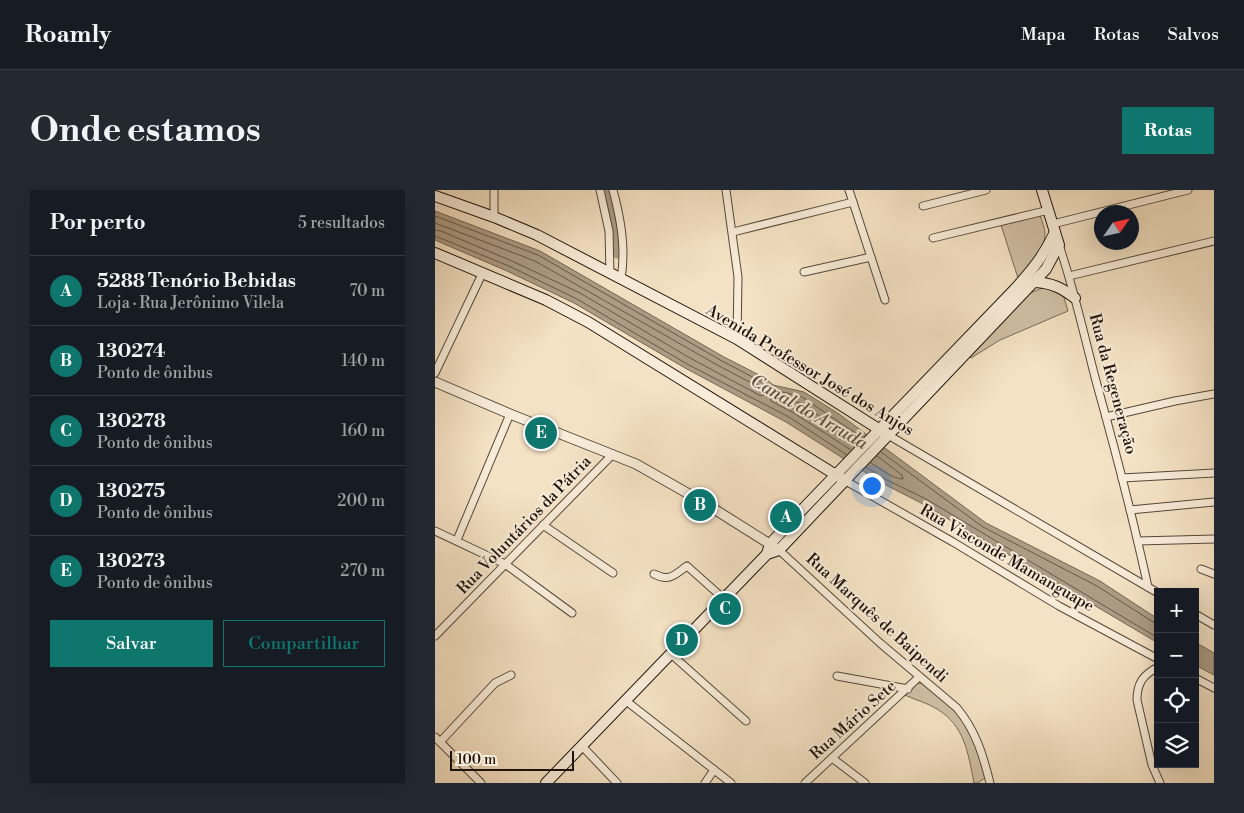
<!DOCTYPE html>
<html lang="pt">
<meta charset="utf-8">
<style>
body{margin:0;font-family:"Libre Bodoni",serif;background:#242831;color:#f1f3f6}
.controls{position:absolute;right:15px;bottom:15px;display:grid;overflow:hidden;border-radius:0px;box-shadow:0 5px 20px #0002}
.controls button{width:45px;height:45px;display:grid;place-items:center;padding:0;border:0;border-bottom:1px solid #363941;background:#171b24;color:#f1f3f6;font:25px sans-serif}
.compass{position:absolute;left:659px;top:15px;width:45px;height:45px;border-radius:50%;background:#171b24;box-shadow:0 5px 20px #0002;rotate:56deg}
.scale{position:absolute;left:15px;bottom:12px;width:124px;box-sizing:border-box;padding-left:5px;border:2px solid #1f130b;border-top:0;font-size:14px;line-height:18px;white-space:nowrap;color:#1f130b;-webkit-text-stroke:4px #f8ecd9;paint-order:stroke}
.you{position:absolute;left:436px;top:295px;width:18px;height:18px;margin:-12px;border:4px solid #fff;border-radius:50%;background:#1a73e8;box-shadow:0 0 0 8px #1a73e833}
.badge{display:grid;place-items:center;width:32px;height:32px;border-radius:50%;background:#0f766e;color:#fff;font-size:16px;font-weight:700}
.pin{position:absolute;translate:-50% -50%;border:2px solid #fff;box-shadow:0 1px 5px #0006}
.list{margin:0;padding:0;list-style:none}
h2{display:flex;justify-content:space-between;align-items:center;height:65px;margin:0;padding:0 20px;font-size:21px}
h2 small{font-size:16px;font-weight:400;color:#9ea1a6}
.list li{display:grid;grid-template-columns:32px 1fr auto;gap:15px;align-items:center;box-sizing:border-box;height:70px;padding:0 20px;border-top:1px solid #363941}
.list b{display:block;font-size:19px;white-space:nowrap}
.list p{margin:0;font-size:16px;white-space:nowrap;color:#9ea1a6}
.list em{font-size:16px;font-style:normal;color:#9ea1a6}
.actions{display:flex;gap:10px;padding:15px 20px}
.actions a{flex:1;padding:11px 0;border:1px solid #0f766e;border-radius:0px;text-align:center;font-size:18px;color:#0f766e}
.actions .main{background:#0f766e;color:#fff}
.icon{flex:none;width:28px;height:28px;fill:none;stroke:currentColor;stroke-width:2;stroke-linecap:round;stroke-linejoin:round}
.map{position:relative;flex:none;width:779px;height:593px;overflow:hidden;border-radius:0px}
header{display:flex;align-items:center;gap:30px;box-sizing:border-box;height:70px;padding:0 25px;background:#171b24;border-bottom:1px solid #363941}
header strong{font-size:24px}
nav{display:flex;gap:28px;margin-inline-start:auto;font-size:18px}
.intro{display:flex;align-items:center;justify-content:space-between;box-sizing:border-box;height:120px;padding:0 30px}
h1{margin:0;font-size:35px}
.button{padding:12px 22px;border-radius:0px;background:#0f766e;color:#fff;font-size:18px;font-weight:700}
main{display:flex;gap:30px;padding:0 30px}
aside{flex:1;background:#171b24;border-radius:0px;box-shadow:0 5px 20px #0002}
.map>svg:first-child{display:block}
</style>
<header>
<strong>Roamly</strong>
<nav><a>Mapa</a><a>Rotas</a><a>Salvos</a></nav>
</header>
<div class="intro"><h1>Onde estamos</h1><a class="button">Rotas</a></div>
<main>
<aside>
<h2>Por perto<small>5 resultados</small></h2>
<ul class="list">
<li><span class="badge">A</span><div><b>5288 Tenório Bebidas</b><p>Loja · Rua Jerônimo Vilela</p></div><em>70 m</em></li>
<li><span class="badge">B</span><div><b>130274</b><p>Ponto de ônibus</p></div><em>140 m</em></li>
<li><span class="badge">C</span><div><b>130278</b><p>Ponto de ônibus</p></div><em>160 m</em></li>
<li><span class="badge">D</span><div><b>130275</b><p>Ponto de ônibus</p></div><em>200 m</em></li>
<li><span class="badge">E</span><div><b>130273</b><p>Ponto de ônibus</p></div><em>270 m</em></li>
</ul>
<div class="actions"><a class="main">Salvar</a><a>Compartilhar</a></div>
</aside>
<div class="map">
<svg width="779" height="593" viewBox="0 0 779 593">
<rect width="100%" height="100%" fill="#f5e2c4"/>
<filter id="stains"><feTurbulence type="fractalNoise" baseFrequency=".004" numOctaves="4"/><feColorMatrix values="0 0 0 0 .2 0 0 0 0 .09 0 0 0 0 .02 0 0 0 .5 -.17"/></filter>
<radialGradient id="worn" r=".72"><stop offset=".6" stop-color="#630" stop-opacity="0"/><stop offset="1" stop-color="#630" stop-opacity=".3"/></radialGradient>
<!-- green -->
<g fill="#d1bfa5" stroke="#786958">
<path d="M 605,25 C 607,31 610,38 610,44 C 610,61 593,77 583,88 L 566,35 Z"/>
<path d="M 610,97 L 628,104 L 633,121 L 565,150 L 536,168 L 533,165 L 595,103 Z"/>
<path d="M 483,493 L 490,494 L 522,521 L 539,547 L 551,587 L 543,593 L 539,593 C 533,563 530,536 502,519 C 493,513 480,510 470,505 Z"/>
</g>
<!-- water -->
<g fill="#ac9c85" stroke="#746554">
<path d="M 0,21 L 105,61 L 289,167 L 330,188 L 338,195 L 369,202 L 404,224 L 551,333 L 665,391 L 723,429 L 723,453 L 488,314 L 447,293 L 351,232 L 250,178 L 139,113 L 72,81 L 0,50 Z"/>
<path d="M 760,452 L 779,463 L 779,485 L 760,475 Z"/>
</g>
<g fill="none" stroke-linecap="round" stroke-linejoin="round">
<!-- shore -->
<g stroke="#665848" stroke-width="1">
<path d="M 0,26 L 103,65 L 287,171 L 327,192 L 336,199 L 367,207 L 428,248"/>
<path d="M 0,33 L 100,71 L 284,176 L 324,197 L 329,202 L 329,205 L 326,206 L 255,168 L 145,103 L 77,71 L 6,41 L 0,40"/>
<path d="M 0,46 L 74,76 L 142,109 L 252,174 L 354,227 L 412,265"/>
<path d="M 416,260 L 357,222 L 336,211 L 335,207 L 338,206 L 365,213 L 423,253"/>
<path d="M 446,262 L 548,337 L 662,396 L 718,432 L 723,433"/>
<path d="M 436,273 C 445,278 457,289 468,289 L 467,285 L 442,266"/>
<path d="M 431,277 L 450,289 L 491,309 L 723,448"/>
</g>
<!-- canal -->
<path stroke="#ac9c85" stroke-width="9" d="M 170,0 L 183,44 L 182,64"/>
<!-- minor casing -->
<g stroke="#544739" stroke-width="9">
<g id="minor">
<path d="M 165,0 L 174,41 L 175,83"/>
<path d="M 178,0 C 186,30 191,58 186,89"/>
<path d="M 291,0 L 303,87 L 302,149"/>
<path d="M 414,0 L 450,110"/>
<path d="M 488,16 L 551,0"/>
<path d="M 59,27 L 59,0"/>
<path d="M 618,34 L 753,0"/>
<path d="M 298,42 L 418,12"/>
<path d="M 498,48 L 614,20"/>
<path d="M 624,55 C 639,99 649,145 661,191 C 680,259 698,328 713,397"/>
<path d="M 369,82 L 436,67"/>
<path d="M 634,86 L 779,51"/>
<path d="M 0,183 L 48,82"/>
<path d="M 671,227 L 740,211 L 779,204"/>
<path d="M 453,245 L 723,403"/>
<path d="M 687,288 L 779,283"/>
<path d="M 409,290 L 518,352 L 624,416 L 723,469"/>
<path d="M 695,320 L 779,312"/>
<path d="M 108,335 L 178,383"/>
<path d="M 0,341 L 70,374 L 137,423"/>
<path d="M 22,350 L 75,224"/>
<path d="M 703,351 L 779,349"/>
<path d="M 344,360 L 445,453 L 522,518 C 541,541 548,565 555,593"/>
<path d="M 766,379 L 779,384"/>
<path d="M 219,384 C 235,392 239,385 252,376 L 289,409"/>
<path d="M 760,424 L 779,435"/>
<path d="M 0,446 L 178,264"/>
<path d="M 236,464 L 311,531"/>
<path d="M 723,477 C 708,485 702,493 702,510 L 717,575 L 725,593"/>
<path d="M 402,486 L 473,499"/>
<path d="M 760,488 L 779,498"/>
<path d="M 190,510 L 296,593"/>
<path d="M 0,547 L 46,593"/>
<path d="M 5,552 L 60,493 L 76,485"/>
<path d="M 146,555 L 182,593"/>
<path d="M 397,568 L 430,593"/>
<path d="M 270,593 L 279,580"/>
<path d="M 370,593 L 484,487"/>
</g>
</g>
<!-- tertiary casing -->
<g stroke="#544739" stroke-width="11">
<path id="tertiary" d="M 0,192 L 75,224 L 201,274 L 268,312 L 341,358"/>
</g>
<!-- secondary casing -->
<g stroke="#1f130b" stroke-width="12">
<g id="secondary">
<path d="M 0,6 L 59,27 L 102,45 L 302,149 L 453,245"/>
<path d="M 0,63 L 111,110 L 153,132 L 406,288"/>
<path d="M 600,92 C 617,93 627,98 640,108"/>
<path d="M 332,364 L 344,360 L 611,79 L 624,55 L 607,0"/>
<path d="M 111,593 L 332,364 L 335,354 L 364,323 L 579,100 C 598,79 608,67 620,42"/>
</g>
</g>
<!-- minor -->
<use href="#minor" stroke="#f8ecd9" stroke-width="7"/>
<!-- tertiary -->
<use href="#tertiary" stroke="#f8ecd9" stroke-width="9"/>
<!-- secondary -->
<use href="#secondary" stroke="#f8ecd9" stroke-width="10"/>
</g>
<g text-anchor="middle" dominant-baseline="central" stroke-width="4" stroke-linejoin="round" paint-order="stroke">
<!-- street labels -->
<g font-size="16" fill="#1f130b" stroke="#f8ecd9">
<text transform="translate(375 180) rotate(31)">Avenida Professor José dos Anjos</text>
<text transform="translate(678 194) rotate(75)">Rua da Regeneração</text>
<text transform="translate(89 335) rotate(-46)">Rua Voluntários da Pátria</text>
<text transform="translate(572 368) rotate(30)">Rua Visconde Mamanguape</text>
<text transform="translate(442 428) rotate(42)">Rua Marquês de Baipendi</text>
<text transform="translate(418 530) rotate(-42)">Rua Mário Sete</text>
</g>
<!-- water labels -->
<g font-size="18" font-style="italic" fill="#5e5142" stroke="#f8ecd9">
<text transform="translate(374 222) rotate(30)">Canal do Arruda</text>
</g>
</g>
<rect width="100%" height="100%" filter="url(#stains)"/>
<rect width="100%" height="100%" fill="url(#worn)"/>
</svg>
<div class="controls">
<button>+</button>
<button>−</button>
<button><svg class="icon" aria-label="locate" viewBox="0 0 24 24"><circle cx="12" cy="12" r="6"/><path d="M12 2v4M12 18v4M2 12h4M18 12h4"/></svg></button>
<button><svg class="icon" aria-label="layers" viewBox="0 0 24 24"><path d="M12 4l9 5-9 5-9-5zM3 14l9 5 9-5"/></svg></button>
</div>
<svg class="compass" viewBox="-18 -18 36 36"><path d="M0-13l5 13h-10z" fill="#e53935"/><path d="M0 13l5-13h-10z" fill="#9ea1a6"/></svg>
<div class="scale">100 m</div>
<div class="you"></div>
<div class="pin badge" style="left:351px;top:327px">A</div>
<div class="pin badge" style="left:265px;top:315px">B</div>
<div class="pin badge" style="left:290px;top:419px">C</div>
<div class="pin badge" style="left:247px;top:450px">D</div>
<div class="pin badge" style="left:106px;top:243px">E</div>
</div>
</main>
